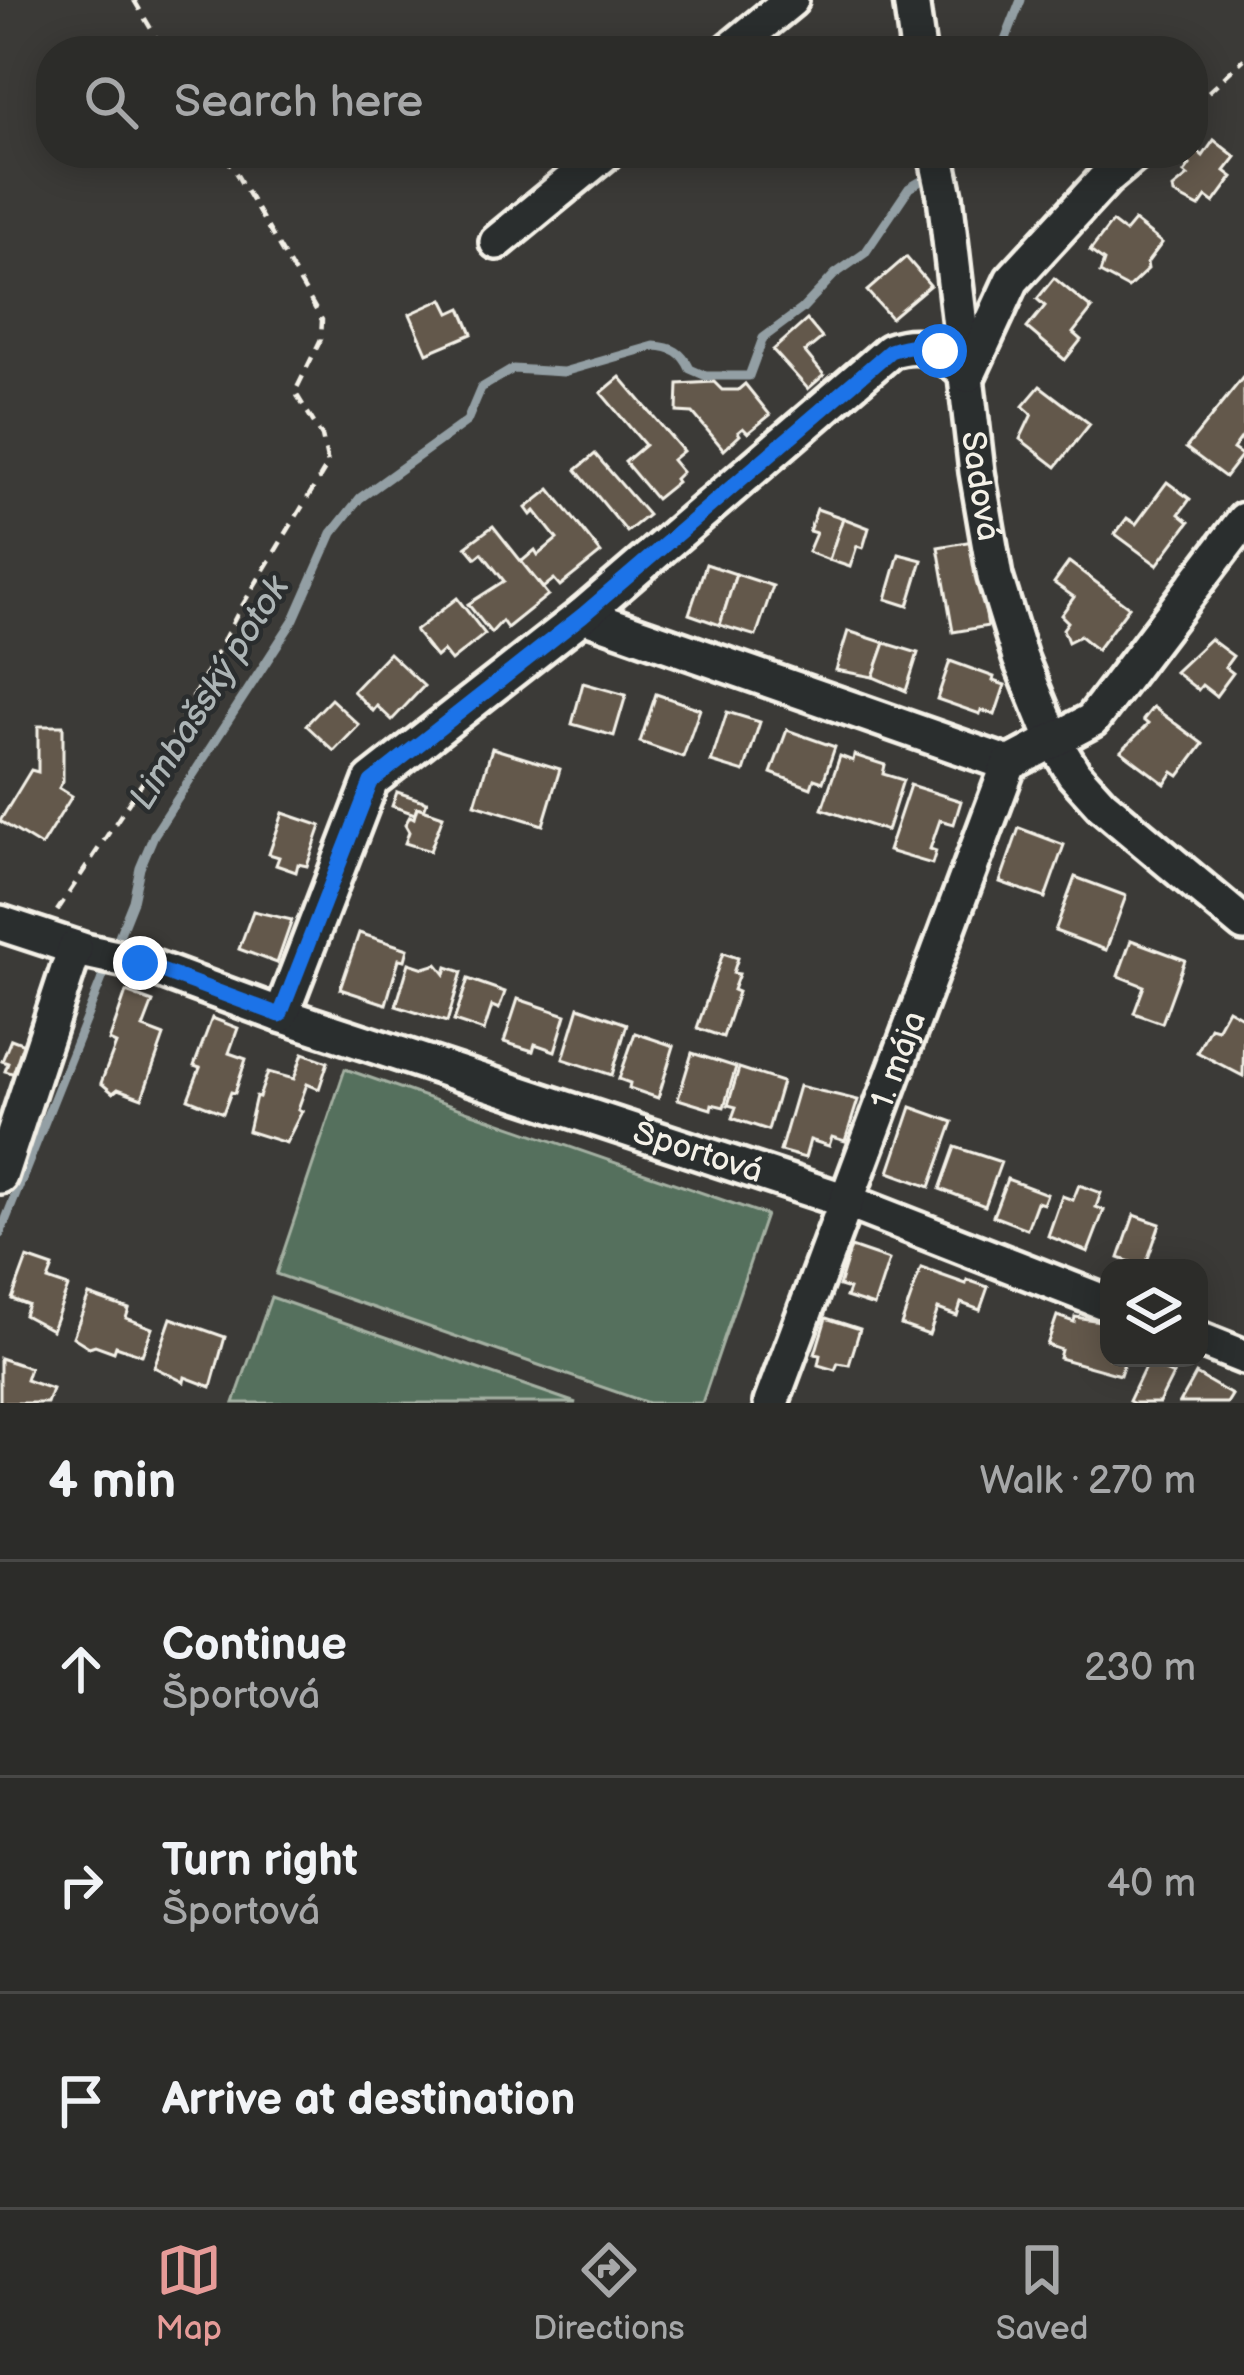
<!DOCTYPE html>
<meta charset="utf-8">
<style>
body{margin:0;font-family:"Balsamiq Sans",sans-serif;background:#343431;color:#f1f3f6}
.controls{position:absolute;right:36px;bottom:36px;display:grid;overflow:hidden;border-radius:24px;box-shadow:0 6px 30px #0003}
.controls button{width:108px;height:108px;display:grid;place-items:center;padding:0;border:0;border-bottom:3px solid #484846;background:#2c2c29;color:#f1f3f6;font:60px sans-serif}
.stop{position:absolute;width:36px;height:36px;margin:-27px;border:9px solid #1a73e8;border-radius:50%;background:#fff}
.stop.end{background:#1a73e8;border-color:#fff;box-shadow:0 3px 12px #0008}
.list{margin:0;padding:0;list-style:none}
h2{display:flex;justify-content:space-between;align-items:center;height:156px;margin:0;padding:0 48px;font-size:51px}
h2 small{font-size:39px;font-weight:400;color:#a6a7a8}
.list li{display:grid;grid-template-columns:78px 1fr auto;gap:36px;align-items:center;box-sizing:border-box;height:216px;padding:0 48px;border-top:3px solid #484846}
.list b{display:block;font-size:45px;white-space:nowrap}
.list p{margin:0;font-size:39px;white-space:nowrap;color:#a6a7a8}
.list em{font-size:39px;font-style:normal;color:#a6a7a8}
.icon{flex:none;width:66px;height:66px;fill:none;stroke:currentColor;stroke-width:2;stroke-linecap:round;stroke-linejoin:round}
.map{position:relative;flex:none;width:1244px;height:1403px;overflow:hidden}
.search{position:absolute;background:#2c2c29;box-shadow:0 6px 30px #0003;left:36px;right:36px;top:36px;height:132px;display:flex;align-items:center;gap:30px;box-sizing:border-box;padding:0 42px;border-radius:48px;color:#a6a7a8;font-size:45px}
.sheet{height:804px;background:#2c2c29}
nav{display:flex;justify-content:space-around;align-items:center;box-sizing:border-box;height:168px;border-top:3px solid #484846;background:#2c2c29;font-size:33px;color:#a6a7a8}
nav a{display:grid;justify-items:center;gap:6px}
nav .on{color:#e69b98}
.map>svg:first-child{display:block}
</style>
<div class="map">
<svg width="1244" height="1403" viewBox="0 0 1244 1403">
<rect width="100%" height="100%" fill="#3b3a37"/>
<filter id="ink" filterUnits="userSpaceOnUse"><feTurbulence type="fractalNoise" baseFrequency=".00833" numOctaves="2"/><feDisplacementMap in="SourceGraphic" scale="24" xChannelSelector="R" yChannelSelector="G"/><feConvolveMatrix kernelMatrix="1 2 1 2 8 2 1 2 1" color-interpolation-filters="sRGB"/></filter>
<g filter="url(#ink)">
<!-- green -->
<g fill="#556f5d" stroke="#a4b0a2" stroke-width="3">
<path d="M 345,1069 L 766,1215 L 702,1403 L 648,1403 L 276,1274 Z"/>
<path d="M 271,1297 L 576,1403 L 234,1403 Z"/>
</g>
<g fill="none" stroke-linecap="round" stroke-linejoin="round">
<!-- stream -->
<g stroke="#939fa4" stroke-width="9">
<path d="M 1001,51 L 1021,0"/>
<path d="M 0,1234 L 133,901 L 140,868 L 154,835 L 294,619 L 332,533 L 360,498 L 467,421 L 481,388 L 513,369 L 563,372 L 654,346 C 673,347 682,352 690,369 L 706,376 L 749,376 L 763,338 L 802,309 L 835,274 L 865,253 L 909,188 L 931,175"/>
</g>
</g>
<!-- building -->
<g fill="#64594c" stroke="#f4f1e8" stroke-width="3">
<path d="M 1214,140 L 1236,157 L 1225,171 L 1233,177 L 1214,203 L 1206,197 L 1199,207 L 1174,194 L 1173,188 L 1188,176 L 1184,173 L 1190,165 L 1185,161 L 1195,149 L 1203,156 Z"/>
<path d="M 1134,221 L 1162,243 L 1147,263 L 1148,269 L 1128,288 L 1100,273 L 1104,261 L 1090,251 L 1112,222 L 1125,232 Z"/>
<path d="M 906,257 L 930,285 L 891,318 L 867,291 Z"/>
<path d="M 1054,278 L 1092,309 L 1073,333 L 1081,340 L 1065,360 L 1027,328 L 1045,306 L 1037,299 Z"/>
<path d="M 443,299 L 450,313 L 461,308 L 472,334 L 427,353 L 410,314 Z"/>
<path d="M 807,320 L 822,338 L 805,352 L 824,375 L 808,389 L 773,350 Z"/>
<path d="M 1244,376 L 1244,434 L 1233,449 L 1242,455 L 1225,477 L 1186,448 Z"/>
<path d="M 620,377 L 683,451 L 672,460 L 682,472 L 675,479 L 677,482 L 656,499 L 625,462 L 645,445 L 601,393 Z"/>
<path d="M 714,382 L 722,390 L 738,390 L 745,384 L 770,415 L 748,433 L 743,428 L 738,432 L 740,435 L 724,450 L 693,413 L 677,412 L 678,384 Z"/>
<path d="M 1040,386 L 1090,424 L 1056,467 L 1020,439 L 1032,414 L 1023,406 Z"/>
<path d="M 595,454 L 648,515 L 627,532 L 576,470 Z"/>
<path d="M 1167,482 L 1190,499 L 1179,514 L 1189,522 L 1157,565 L 1115,534 L 1127,518 L 1136,524 Z"/>
<path d="M 550,489 L 601,553 L 560,586 L 554,579 L 543,588 L 521,562 L 535,550 L 538,555 L 557,539 L 535,511 L 531,515 L 526,508 Z"/>
<path d="M 817,509 L 843,518 L 829,560 L 808,552 L 816,533 L 809,531 Z"/>
<path d="M 843,518 L 869,528 L 863,548 L 857,546 L 850,567 L 829,560 Z"/>
<path d="M 493,526 L 548,595 L 507,628 L 502,621 L 491,633 L 468,604 L 504,581 L 482,553 L 476,558 L 466,546 Z"/>
<path d="M 973,541 L 988,626 L 953,632 L 938,547 Z"/>
<path d="M 899,554 L 922,560 L 908,606 L 886,599 Z"/>
<path d="M 1069,562 L 1129,607 L 1097,650 L 1080,636 L 1068,642 L 1063,629 L 1068,622 L 1061,615 L 1074,597 L 1054,583 Z"/>
<path d="M 706,564 L 736,574 L 720,625 L 689,614 Z"/>
<path d="M 736,574 L 773,586 L 756,636 L 720,625 Z"/>
<path d="M 457,598 L 485,634 L 451,661 L 443,651 L 436,657 L 415,631 Z"/>
<path d="M 848,631 L 885,643 L 873,677 L 836,670 Z"/>
<path d="M 1210,639 L 1233,656 L 1225,667 L 1233,673 L 1216,696 L 1202,685 L 1198,690 L 1175,672 Z"/>
<path d="M 885,643 L 918,653 L 906,691 L 873,677 Z"/>
<path d="M 389,653 L 424,686 L 392,720 L 377,706 L 373,711 L 353,691 Z"/>
<path d="M 950,661 L 994,677 L 993,681 L 1005,685 L 995,715 L 981,710 L 980,714 L 937,699 Z"/>
<path d="M 583,683 L 626,695 L 614,736 L 572,724 Z"/>
<path d="M 656,694 L 700,709 L 683,757 L 640,742 Z"/>
<path d="M 331,699 L 359,725 L 334,751 L 306,725 Z"/>
<path d="M 1153,707 L 1203,744 L 1179,776 L 1173,772 L 1165,784 L 1121,751 L 1148,724 L 1143,720 Z"/>
<path d="M 727,712 L 760,722 L 744,772 L 711,762 Z"/>
<path d="M 38,726 L 63,726 L 63,781 L 59,788 L 72,796 L 41,846 L 0,821 L 31,770 L 38,772 Z"/>
<path d="M 787,730 L 835,747 L 823,782 L 814,779 L 811,788 L 771,773 Z"/>
<path d="M 492,748 L 560,769 L 543,825 L 475,804 Z"/>
<path d="M 854,755 L 885,765 L 883,774 L 903,780 L 887,831 L 822,809 L 840,756 L 853,761 Z"/>
<path d="M 910,785 L 961,801 L 954,824 L 940,820 L 930,849 L 936,851 L 932,864 L 888,851 Z"/>
<path d="M 397,792 L 427,802 L 424,810 L 417,807 L 415,814 L 392,806 Z"/>
<path d="M 417,807 L 443,816 L 430,851 L 405,843 L 409,832 L 405,825 L 410,816 L 414,818 Z"/>
<path d="M 283,813 L 321,826 L 307,866 L 298,864 L 296,872 L 276,865 L 279,857 L 269,854 Z"/>
<path d="M 1019,828 L 1064,845 L 1045,898 L 1000,882 Z"/>
<path d="M 1075,877 L 1126,896 L 1106,950 L 1055,931 Z"/>
<path d="M 253,911 L 292,920 L 277,963 L 239,949 Z"/>
<path d="M 359,933 L 408,949 L 405,960 L 399,959 L 386,1004 L 340,989 Z"/>
<path d="M 1131,940 L 1185,960 L 1162,1023 L 1134,1013 L 1144,986 L 1118,976 Z"/>
<path d="M 723,953 L 738,958 L 733,973 L 739,974 L 733,990 L 738,992 L 723,1037 L 697,1028 Z"/>
<path d="M 409,963 L 424,968 L 437,964 L 445,974 L 447,967 L 462,972 L 447,1022 L 396,1006 Z"/>
<path d="M 468,979 L 505,992 L 499,1009 L 492,1006 L 484,1031 L 454,1021 Z"/>
<path d="M 126,992 L 153,1002 L 143,1028 L 164,1036 L 142,1098 L 118,1089 L 113,1093 L 101,1083 L 116,1044 L 109,1041 Z"/>
<path d="M 518,999 L 566,1015 L 555,1051 L 535,1044 L 533,1051 L 504,1042 Z"/>
<path d="M 579,1007 L 627,1024 L 612,1075 L 563,1059 Z"/>
<path d="M 1228,1009 L 1244,1018 L 1243,1076 L 1197,1052 L 1210,1027 L 1217,1029 Z"/>
<path d="M 212,1018 L 238,1028 L 229,1053 L 246,1059 L 235,1093 L 231,1092 L 223,1113 L 188,1099 L 200,1068 L 194,1066 Z"/>
<path d="M 635,1033 L 674,1046 L 658,1098 L 629,1088 L 630,1083 L 619,1079 Z"/>
<path d="M 11,1039 L 27,1045 L 15,1074 L 5,1071 L 8,1063 L 2,1061 Z"/>
<path d="M 303,1053 L 328,1062 L 319,1089 L 307,1084 L 298,1109 L 302,1111 L 286,1143 L 248,1131 L 256,1096 L 259,1097 L 268,1072 L 294,1079 Z"/>
<path d="M 692,1053 L 736,1067 L 724,1107 L 712,1104 L 711,1109 L 678,1099 Z"/>
<path d="M 739,1068 L 782,1082 L 768,1130 L 732,1118 L 736,1107 L 728,1105 Z"/>
<path d="M 799,1086 L 858,1100 L 845,1141 L 832,1137 L 829,1146 L 810,1140 L 805,1158 L 780,1151 Z"/>
<path d="M 911,1107 L 953,1122 L 930,1187 L 889,1172 Z"/>
<path d="M 955,1147 L 1001,1162 L 985,1206 L 940,1189 Z"/>
<path d="M 1007,1179 L 1047,1194 L 1043,1204 L 1037,1202 L 1027,1229 L 993,1216 Z"/>
<path d="M 1079,1185 L 1101,1193 L 1096,1207 L 1104,1210 L 1088,1252 L 1048,1236 L 1062,1196 L 1073,1200 Z"/>
<path d="M 1134,1215 L 1160,1224 L 1145,1267 L 1119,1258 Z"/>
<path d="M 851,1247 L 889,1260 L 874,1306 L 846,1297 L 849,1289 L 839,1286 Z"/>
<path d="M 27,1258 L 53,1267 L 48,1280 L 68,1287 L 52,1330 L 24,1315 L 28,1305 L 12,1299 Z"/>
<path d="M 921,1268 L 966,1284 L 967,1280 L 988,1287 L 980,1310 L 961,1303 L 957,1316 L 938,1309 L 929,1335 L 901,1325 Z"/>
<path d="M 89,1295 L 129,1309 L 126,1318 L 152,1328 L 142,1355 L 116,1346 L 114,1352 L 95,1345 L 89,1347 L 73,1337 Z"/>
<path d="M 1057,1316 L 1074,1322 L 1075,1317 L 1107,1322 L 1109,1358 L 1125,1360 L 1120,1375 L 1059,1358 L 1061,1350 L 1047,1345 Z"/>
<path d="M 171,1318 L 225,1337 L 211,1387 L 185,1377 L 184,1382 L 154,1367 Z"/>
<path d="M 826,1318 L 860,1329 L 849,1365 L 838,1363 L 835,1370 L 818,1365 L 820,1355 L 815,1354 Z"/>
<path d="M 0,1358 L 30,1368 L 26,1380 L 52,1389 L 47,1403 L 0,1403 Z"/>
<path d="M 1147,1363 L 1173,1375 L 1159,1403 L 1133,1403 L 1129,1401 Z"/>
<path d="M 1196,1374 L 1232,1395 L 1227,1403 L 1180,1403 Z"/>
</g>
<g fill="none" stroke-linecap="round" stroke-linejoin="round">
<!-- minor casing -->
<g stroke="#f4f1e8" stroke-width="42">
<g id="minor">
<path d="M 911,0 L 918,51"/>
<path d="M 729,51 L 791,0"/>
<path id="s1" d="M 936,153 L 945,196 L 977,472 L 995,577 L 1020,658 L 1053,739 L 1074,774 L 1102,805 L 1244,924"/>
<path d="M 497,242 L 605,153"/>
<path d="M 583,615 L 1009,764"/>
<path id="s2" d="M 0,923 L 85,951 L 140,963 L 281,1015 L 846,1201 L 1109,1304"/>
<path d="M 281,1015 L 371,781 L 583,615 L 890,351 C 925,339 942,352 968,375 L 1012,280 L 1106,178 L 1136,153"/>
<path d="M 0,1176 L 75,948"/>
<path d="M 1199,1339 L 1244,1357"/>
<path id="s3" d="M 771,1403 L 1009,764 L 1092,720 L 1244,520"/>
</g>
</g>
<!-- path -->
<g stroke="#f4f1e8" stroke-width="4.5" stroke-dasharray="12 9" stroke-linecap="butt">
<path d="M 134,0 L 164,51"/>
<path d="M 1193,106 L 1244,59"/>
<path d="M 57,911 L 168,744 L 239,611 L 328,464 L 322,436 L 295,392 L 321,339 L 322,320 L 224,153"/>
</g>
<!-- minor -->
<use href="#minor" stroke="#2a2d2e" stroke-width="33"/>
</g>
</g>
<g fill="none" stroke-linecap="round" stroke-linejoin="round" filter="url(#ink)">
<!-- route -->
<path stroke="#1a73e8" stroke-width="15" d="M 140,963 L 280,1015 L 371,782 L 583,615 L 890,351 C 909,344 922,344 940,351"/>
</g>
<g text-anchor="middle" dominant-baseline="central" stroke-width="9" stroke-linejoin="round" paint-order="stroke">
<!-- street labels -->
<g font-size="33" fill="#f4f1e8" stroke="#2a2d2e">
<text stroke="none"><textPath href="#s1" startOffset="336">Sadová</textPath></text>
<text stroke="none"><textPath href="#s3" startOffset="366">1. mája</textPath></text>
<text stroke="none"><textPath href="#s2" startOffset="735">Športová</textPath></text>
</g>
<!-- water labels -->
<g font-size="36" font-style="italic" fill="#acb4b5" stroke="#2a2d2e">
<text transform="translate(210 693) rotate(-58)">Limbašský potok</text>
</g>
</g>
</svg>
<div class="controls">
<button><svg class="icon" aria-label="layers" viewBox="0 0 24 24"><path d="M12 4l9 5-9 5-9-5zM3 14l9 5 9-5"/></svg></button>
</div>
<div class="stop" style="left:940px;top:351px"></div>
<div class="stop end" style="left:140px;top:963px"></div>
<div class="search"><svg class="icon" aria-label="search" viewBox="0 0 24 24"><circle cx="10" cy="10" r="6"/><path d="M15 15l6 6"/></svg>Search here</div>
</div>
<section class="sheet">
<h2>4 min<small>Walk · 270 m</small></h2>
<ul class="list">
<li><svg class="icon" aria-label="ahead" viewBox="0 0 24 24"><path d="M12 20V5M6 11l6-6 6 6"/></svg><div><b>Continue</b><p>Športová</p></div><em>230 m</em></li>
<li><svg class="icon" aria-label="right" viewBox="0 0 24 24"><path d="M7 20v-9h11M14 6l5 5-5 5"/></svg><div><b>Turn right</b><p>Športová</p></div><em>40 m</em></li>
<li><svg class="icon" aria-label="arrive" viewBox="0 0 24 24"><path d="M6 21V4h12l-3 4 3 4H6"/></svg><div><b>Arrive at destination</b></div></li>
</ul>
</section>
<nav>
<a class="on"><svg class="icon" aria-label="map" viewBox="0 0 24 24"><path d="M3 6l6-2 6 2 6-2v14l-6 2-6-2-6 2zM9 4v14M15 6v14"/></svg>Map</a>
<a><svg class="icon" aria-label="directions" viewBox="0 0 24 24"><path d="M12 3l9 9-9 9-9-9zM9 14v-3h6M13 9l2 2-2 2"/></svg>Directions</a>
<a><svg class="icon" aria-label="saved" viewBox="0 0 24 24"><path d="M7 4h10v16l-5-4-5 4z"/></svg>Saved</a>
</nav>
